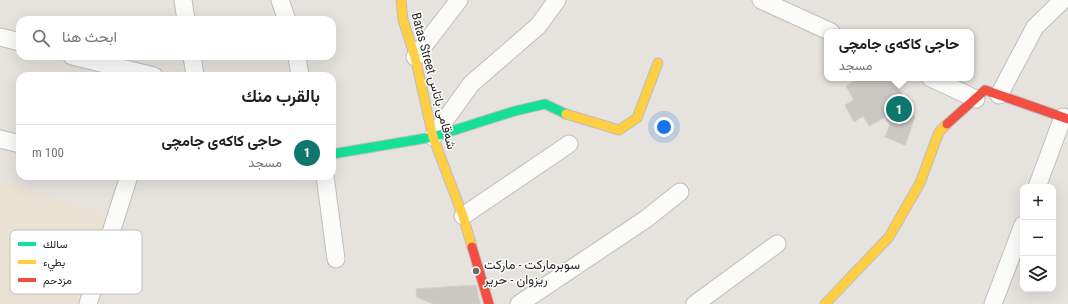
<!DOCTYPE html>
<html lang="ar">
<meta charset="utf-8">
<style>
body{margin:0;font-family:"Roboto Condensed",Vazirmatn,sans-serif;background:#f2f2f2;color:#202124;direction:rtl}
.controls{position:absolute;right:12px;bottom:12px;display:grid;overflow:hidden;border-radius:8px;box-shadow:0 4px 16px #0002}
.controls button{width:36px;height:36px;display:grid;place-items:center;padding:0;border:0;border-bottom:1px solid #e0e0e0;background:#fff;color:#202124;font:20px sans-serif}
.you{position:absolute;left:664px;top:127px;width:14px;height:14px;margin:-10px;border:3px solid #fff;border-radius:50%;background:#1a73e8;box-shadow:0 0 0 6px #1a73e833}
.badge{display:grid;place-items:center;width:26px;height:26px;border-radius:50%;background:#0f766e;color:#fff;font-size:13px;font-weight:700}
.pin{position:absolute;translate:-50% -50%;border:2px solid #fff;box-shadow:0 1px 4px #0006}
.popup{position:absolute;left:824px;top:29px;width:150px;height:52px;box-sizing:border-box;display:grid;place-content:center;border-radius:8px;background:#fff;filter:drop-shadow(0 1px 3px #0005);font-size:13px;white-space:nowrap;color:#757577}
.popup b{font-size:15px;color:#202124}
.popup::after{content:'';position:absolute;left:50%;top:100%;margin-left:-8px;border:8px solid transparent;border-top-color:#fff}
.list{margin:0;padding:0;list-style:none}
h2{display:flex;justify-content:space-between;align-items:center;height:52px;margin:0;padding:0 16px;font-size:17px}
h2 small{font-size:13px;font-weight:400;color:#757577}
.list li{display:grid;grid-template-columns:26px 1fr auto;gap:12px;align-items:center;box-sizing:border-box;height:56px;padding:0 16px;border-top:1px solid #e0e0e0}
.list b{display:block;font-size:15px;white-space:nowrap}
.list p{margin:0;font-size:13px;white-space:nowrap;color:#757577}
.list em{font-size:13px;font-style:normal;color:#757577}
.icon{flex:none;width:22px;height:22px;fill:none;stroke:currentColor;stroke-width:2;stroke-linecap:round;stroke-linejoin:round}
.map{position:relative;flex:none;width:1068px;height:304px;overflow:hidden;direction:ltr}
.search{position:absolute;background:#fff;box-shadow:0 4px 16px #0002;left:16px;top:16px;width:320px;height:44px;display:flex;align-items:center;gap:10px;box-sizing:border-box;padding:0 14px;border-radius:12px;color:#757577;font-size:15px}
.panel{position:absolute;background:#fff;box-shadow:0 4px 16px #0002;left:16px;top:72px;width:320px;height:108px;border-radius:12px;direction:rtl}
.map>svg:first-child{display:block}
</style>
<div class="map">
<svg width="1068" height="304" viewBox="0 0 1068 304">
<rect width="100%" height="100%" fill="#e6e2dd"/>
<!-- education -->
<path fill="#e9e1d1" d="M 0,180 L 115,218 L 87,304 L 0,304 Z"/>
<!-- building -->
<g fill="#cbc8c4" stroke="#d1cec9">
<path d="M 860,78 L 893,78 L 915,117 L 905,145 L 885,137 L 890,125 L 885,117 L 869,126 L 863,116 L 854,122 L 845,105 L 854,100 L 846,86 Z"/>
<path d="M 476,285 L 480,304 L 433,304 L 417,297 L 416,289 Z"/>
</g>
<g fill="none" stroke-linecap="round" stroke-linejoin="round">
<!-- street casing -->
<g stroke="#bfbebf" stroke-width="19">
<g id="street">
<path d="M 183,0 L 186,20"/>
<path d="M 280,0 L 287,20"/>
<path d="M 761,0 L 831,32"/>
<path d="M 0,37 L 20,42"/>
<path d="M 72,56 L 154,76"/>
<path d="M 192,56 L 195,76"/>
<path d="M 297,56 L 300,76"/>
<path d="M 415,57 L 459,0"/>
<path d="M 931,78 L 976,99"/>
<path d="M 999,95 L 1035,27 L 1063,0"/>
<path d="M 433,137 L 471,84 L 538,26 L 557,0"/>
<path d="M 0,139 L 20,144"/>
<path d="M 325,176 L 336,259"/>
<path d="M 1037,187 L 1063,117"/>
<path d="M 463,216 L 569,144"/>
<path d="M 88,304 L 129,176"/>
<path d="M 519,304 L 646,219 L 680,192"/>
<path d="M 695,304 L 777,244"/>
<path d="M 993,304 L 1023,225"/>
</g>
</g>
<!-- fast casing -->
<g stroke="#bfbebf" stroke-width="11">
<path id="fast" d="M 332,154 L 433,137 L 515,111 L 545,104 L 566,114"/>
</g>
<!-- slow casing -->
<g stroke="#bfbebf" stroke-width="11">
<g id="slow">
<path d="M 401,0 L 403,20 L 415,57 L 433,137 L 463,216 L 472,247"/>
<path d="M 566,114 L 619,130 L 637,118 L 658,63"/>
<path d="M 825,304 L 889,237 L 920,183 L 939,132 L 947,124"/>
</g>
</g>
<!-- jam casing -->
<g stroke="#bfbebf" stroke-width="11">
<g id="jam">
<path d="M 947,124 L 985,90 L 1068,119"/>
<path d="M 472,247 L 489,304"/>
</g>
</g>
<!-- street -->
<use href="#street" stroke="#fbfbfa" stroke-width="17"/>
<!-- fast -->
<use href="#fast" stroke="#16e098" stroke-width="9"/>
<!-- slow -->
<use href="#slow" stroke="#ffcf43" stroke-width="9"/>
<!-- jam -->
<use href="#jam" stroke="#f24e42" stroke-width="9"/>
</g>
<!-- markers -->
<circle fill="#6a6967" stroke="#fff" stroke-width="1.5" cx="476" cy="271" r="4"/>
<g text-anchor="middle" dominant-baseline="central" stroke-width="3" stroke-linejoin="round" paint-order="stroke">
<!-- street labels -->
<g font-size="13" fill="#282828" stroke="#fff">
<text transform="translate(434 81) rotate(75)">Batas Street شەقامی باتاس</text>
</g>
<!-- poi labels -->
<g font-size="13" fill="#282828" stroke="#fff" text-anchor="start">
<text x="484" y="264">سوبرماركت - ماركت<tspan x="484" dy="15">ريزوان - حرير</tspan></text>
</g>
</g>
<!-- legend -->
<rect x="10" y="230" width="132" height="64" rx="6" fill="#fff" stroke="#bebebe" stroke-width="1"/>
<rect x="18" y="242" width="18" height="4" fill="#16e098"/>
<rect x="18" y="260" width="18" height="4" fill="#ffcf43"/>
<rect x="18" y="278" width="18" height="4" fill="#f24e42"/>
<g font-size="11" fill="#282828">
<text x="43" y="248">سالك</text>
<text x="43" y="266">بطيء</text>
<text x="43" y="284">مزدحم</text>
</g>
</svg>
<div class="controls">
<button>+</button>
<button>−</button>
<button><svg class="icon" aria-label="layers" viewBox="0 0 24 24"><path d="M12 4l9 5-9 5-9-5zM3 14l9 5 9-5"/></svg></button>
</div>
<div class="you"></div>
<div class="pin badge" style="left:899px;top:109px">1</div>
<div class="popup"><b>حاجی کاکەی جامچی</b>مسجد</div>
<div class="search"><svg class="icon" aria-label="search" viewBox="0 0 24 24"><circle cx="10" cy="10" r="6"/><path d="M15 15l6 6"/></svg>ابحث هنا</div>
<section class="panel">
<h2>بالقرب منك<small></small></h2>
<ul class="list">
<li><span class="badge">1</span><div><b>حاجی کاکەی جامچی</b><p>مسجد</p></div><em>100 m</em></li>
</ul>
</section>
</div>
